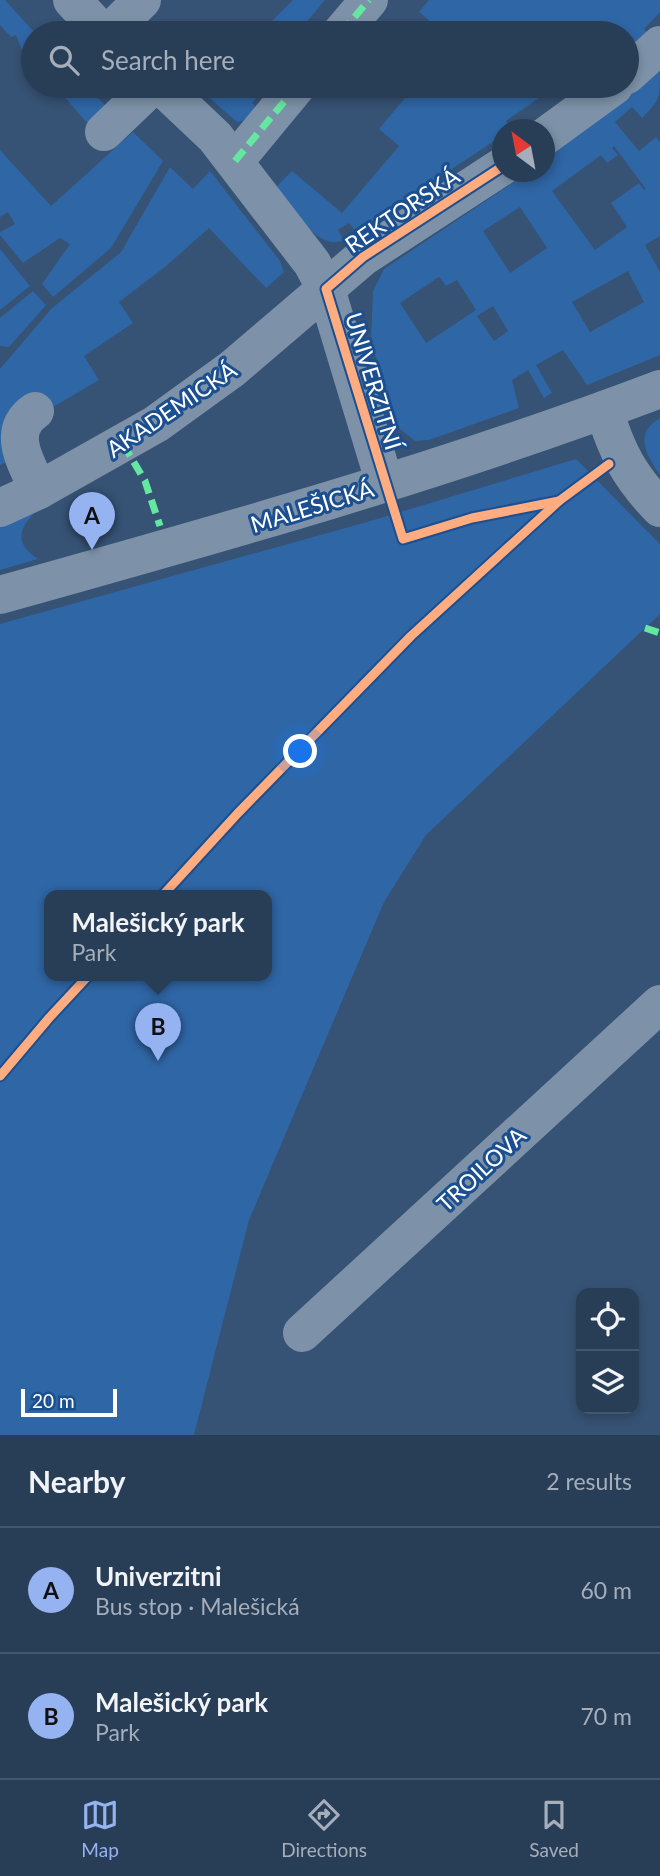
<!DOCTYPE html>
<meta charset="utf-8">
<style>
body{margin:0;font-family:Lato,sans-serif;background:#30455d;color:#f1f3f6}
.controls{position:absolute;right:21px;bottom:21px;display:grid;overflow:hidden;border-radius:14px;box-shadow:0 4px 10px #0003}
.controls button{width:63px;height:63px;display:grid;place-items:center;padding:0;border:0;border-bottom:2px solid #44576d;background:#283e57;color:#f1f3f6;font:35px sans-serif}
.compass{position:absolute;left:492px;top:119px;width:63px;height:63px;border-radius:50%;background:#283e57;box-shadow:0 4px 10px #0003;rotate:328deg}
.scale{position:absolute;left:21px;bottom:18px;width:96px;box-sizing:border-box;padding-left:7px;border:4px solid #fff;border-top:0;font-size:19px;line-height:24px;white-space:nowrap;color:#fff;-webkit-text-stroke:5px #1b4f8f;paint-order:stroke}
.you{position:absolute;left:301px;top:752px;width:24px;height:24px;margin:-18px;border:5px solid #fff;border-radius:50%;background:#1a73e8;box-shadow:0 0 0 10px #1a73e833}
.badge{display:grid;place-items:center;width:46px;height:46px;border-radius:50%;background:#95b2f1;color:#111;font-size:23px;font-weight:700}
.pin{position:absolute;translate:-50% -58px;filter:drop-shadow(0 2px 4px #0008)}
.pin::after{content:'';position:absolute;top:37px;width:24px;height:21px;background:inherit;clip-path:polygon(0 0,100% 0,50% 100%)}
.popup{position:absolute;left:44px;top:890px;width:228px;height:91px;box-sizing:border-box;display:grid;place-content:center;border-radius:14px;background:#283e57;filter:drop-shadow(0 2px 5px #0005);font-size:23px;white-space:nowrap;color:#a5aeba}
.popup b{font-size:26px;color:#f1f3f6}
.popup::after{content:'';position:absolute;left:50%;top:100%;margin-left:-14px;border:14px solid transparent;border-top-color:#283e57}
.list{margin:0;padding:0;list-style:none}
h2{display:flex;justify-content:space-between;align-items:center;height:91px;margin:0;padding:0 28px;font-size:30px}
h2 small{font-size:23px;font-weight:400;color:#a5aeba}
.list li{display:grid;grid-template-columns:46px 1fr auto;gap:21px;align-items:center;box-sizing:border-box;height:126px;padding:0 28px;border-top:2px solid #44576d}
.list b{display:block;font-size:26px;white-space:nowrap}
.list p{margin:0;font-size:23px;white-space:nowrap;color:#a5aeba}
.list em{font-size:23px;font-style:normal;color:#a5aeba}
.icon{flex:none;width:38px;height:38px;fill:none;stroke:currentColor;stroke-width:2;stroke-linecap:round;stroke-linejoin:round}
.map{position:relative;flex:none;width:660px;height:1435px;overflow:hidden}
.search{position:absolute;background:#283e57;box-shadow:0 4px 10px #0003;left:21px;right:21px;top:21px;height:77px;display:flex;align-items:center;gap:18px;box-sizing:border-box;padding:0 24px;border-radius:38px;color:#a5aeba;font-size:26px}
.sheet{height:343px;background:#283e57}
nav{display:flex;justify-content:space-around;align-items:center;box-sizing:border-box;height:98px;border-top:2px solid #44576d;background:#283e57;font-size:19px;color:#a5aeba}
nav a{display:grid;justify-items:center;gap:4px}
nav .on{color:#95b2f1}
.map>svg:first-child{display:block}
</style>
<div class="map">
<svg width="660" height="1435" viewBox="0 0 660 1435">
<rect width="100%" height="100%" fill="#365274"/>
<!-- green -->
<g fill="#2f66a5" fill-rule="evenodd">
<path d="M 0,0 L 5,0 L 35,33 L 33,62 L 22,50 L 16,35 L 11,37 L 0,25 Z"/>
<path d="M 293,0 L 325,0 L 305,24 L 314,32 L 312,33 L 260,33 Z"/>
<path d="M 429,0 L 660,0 L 660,12 L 644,29 L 651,37 L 627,58 L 627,33 L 422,33 L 431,22 L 419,12 Z"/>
<path d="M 660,71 C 660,98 660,100 642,118 L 632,107 L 615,122 L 639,151 L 656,137 L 660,142 L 660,236 L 645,245 L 660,272 L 660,355 L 587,385 L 563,350 L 536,365 L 552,393 L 544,398 L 528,370 L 512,380 L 519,408 L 429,440 L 415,441 L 400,429 L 391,408 L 371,341 L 373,291 L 384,269 L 529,172 L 544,172 L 545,160 ZM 614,146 L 646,189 L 644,190 L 639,183 L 611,203 L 627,227 L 595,250 L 552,191 L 601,155 L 607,163 L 618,155 L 612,148 ZM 520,207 L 547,248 L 510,273 L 483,231 ZM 628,271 L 644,302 L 590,332 L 572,302 ZM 439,277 L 446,286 L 457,280 L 476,310 L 426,343 L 400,303 ZM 493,306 L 508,331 L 494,341 L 477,316 Z"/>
<path d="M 55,86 L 85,86 L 106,106 L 87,123 Z"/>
<path d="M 196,86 L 267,86 L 252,103 L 256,107 L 246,120 L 237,122 Z"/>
<path d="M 415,86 L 556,86 L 506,121 L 512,129 L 503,130 L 502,136 L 356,232 L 349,223 L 338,230 L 344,240 C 317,253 291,205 276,187 L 292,171 L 342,213 L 399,146 L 379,129 Z"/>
<path d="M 133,132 L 163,161 L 111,248 L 53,297 L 42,284 L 70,244 L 60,238 L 23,263 L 0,235 L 0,232 L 15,224 L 8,212 L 0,217 L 0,150 L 51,206 Z"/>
<path d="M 170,167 L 193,189 L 210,171 L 280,261 L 284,272 L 266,288 L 209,228 L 165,267 L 119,302 L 133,323 L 84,356 L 99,380 L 46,411 L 9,461 L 0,465 L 0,369 L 51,309 L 121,252 Z"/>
<path d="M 0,249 L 30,286 L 0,310 Z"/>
<path d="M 33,291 L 46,305 L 9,347 L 0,346 L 0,318 Z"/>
<path d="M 660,418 L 660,475 C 646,455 633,433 660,418 Z"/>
<path d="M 576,459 L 660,544 L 660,614 L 426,835 L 384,902 L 249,1220 L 194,1435 L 0,1435 L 0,624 L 367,522 ZM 50,895 L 266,895 L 266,975 L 50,975 Z"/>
<path d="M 40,507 C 21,526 11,541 38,559 L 0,570 L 0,523 Z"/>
</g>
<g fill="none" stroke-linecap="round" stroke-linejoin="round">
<!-- minor -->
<g stroke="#7d92a8" stroke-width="38">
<path d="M 72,0 L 103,33"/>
<path d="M 109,33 L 142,0"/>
<path d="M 341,33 L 369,0"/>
<path d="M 627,75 L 660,45"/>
<path d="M 161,86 L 215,137 L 312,263 L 326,289 L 385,484"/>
<path d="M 104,132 L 152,86"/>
<path d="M 544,137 L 614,86"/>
<path d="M 235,161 L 297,86"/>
<path d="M 604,410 C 617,452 629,476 660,508"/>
<path d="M 35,411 C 5,432 27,465 39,490"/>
<path d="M 0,508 L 39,490 L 156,424 L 232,369 L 363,257 L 503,166"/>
<path d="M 0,595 C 222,533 444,471 660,389"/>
<path d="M 302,1333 L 660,1004"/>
</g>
<!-- quiet -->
<g stroke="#66e7a1" stroke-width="7" stroke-dasharray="14 7" stroke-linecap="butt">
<path d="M 341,33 L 369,0"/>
<path d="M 235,161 L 297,86"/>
<path d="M 123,444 L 145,481 L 160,526"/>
<path d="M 645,628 L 660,633"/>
</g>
<!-- cycleway casing -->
<g stroke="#1b4f8f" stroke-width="13">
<g id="cycleway">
<path d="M 503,166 L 363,257 L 326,289 L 403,539 L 472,518 L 559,501"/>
<path d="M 163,895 L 238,813 L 411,636 L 559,501 L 609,464"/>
<path d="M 0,1076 L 49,1018 L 89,975"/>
</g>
</g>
<!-- cycleway -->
<use href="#cycleway" stroke="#ffac80" stroke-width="9"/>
</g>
<g text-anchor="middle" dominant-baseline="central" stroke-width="6" stroke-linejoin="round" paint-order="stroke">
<!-- street labels -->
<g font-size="23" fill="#fff" stroke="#1b4f8f">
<text transform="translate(402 210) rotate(-34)">REKTORSKÁ</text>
<text transform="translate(374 381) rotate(73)">UNIVERZITNÍ</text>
<text transform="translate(171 409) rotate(-34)">AKADEMICKÁ</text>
<text transform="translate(312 506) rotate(-17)">MALEŠICKÁ</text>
<text transform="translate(481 1169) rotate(-43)">TROILOVA</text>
</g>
</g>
</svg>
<div class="controls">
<button><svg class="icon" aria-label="locate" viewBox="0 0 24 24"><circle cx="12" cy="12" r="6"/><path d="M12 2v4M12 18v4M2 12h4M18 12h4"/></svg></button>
<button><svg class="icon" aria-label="layers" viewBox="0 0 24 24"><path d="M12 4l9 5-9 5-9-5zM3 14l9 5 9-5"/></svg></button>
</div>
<svg class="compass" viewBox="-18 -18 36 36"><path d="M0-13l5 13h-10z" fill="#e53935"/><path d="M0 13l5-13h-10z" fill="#a5aeba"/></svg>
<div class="scale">20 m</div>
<div class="you"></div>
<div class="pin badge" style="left:92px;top:550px">A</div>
<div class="pin badge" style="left:158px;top:1061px">B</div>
<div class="popup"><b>Malešický park</b>Park</div>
<div class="search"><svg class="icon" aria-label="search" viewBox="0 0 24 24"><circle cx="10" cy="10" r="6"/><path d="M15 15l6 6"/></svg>Search here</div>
</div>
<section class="sheet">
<h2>Nearby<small>2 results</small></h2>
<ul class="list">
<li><span class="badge">A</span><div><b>Univerzitni</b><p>Bus stop · Malešická</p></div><em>60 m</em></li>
<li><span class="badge">B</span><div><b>Malešický park</b><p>Park</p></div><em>70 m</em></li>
</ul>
</section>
<nav>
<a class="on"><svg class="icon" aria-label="map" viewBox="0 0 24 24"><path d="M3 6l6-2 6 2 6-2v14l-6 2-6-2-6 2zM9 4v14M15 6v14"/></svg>Map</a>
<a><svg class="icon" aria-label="directions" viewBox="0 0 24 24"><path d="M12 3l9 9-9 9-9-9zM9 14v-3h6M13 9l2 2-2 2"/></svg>Directions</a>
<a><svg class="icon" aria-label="saved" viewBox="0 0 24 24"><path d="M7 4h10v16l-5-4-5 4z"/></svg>Saved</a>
</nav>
